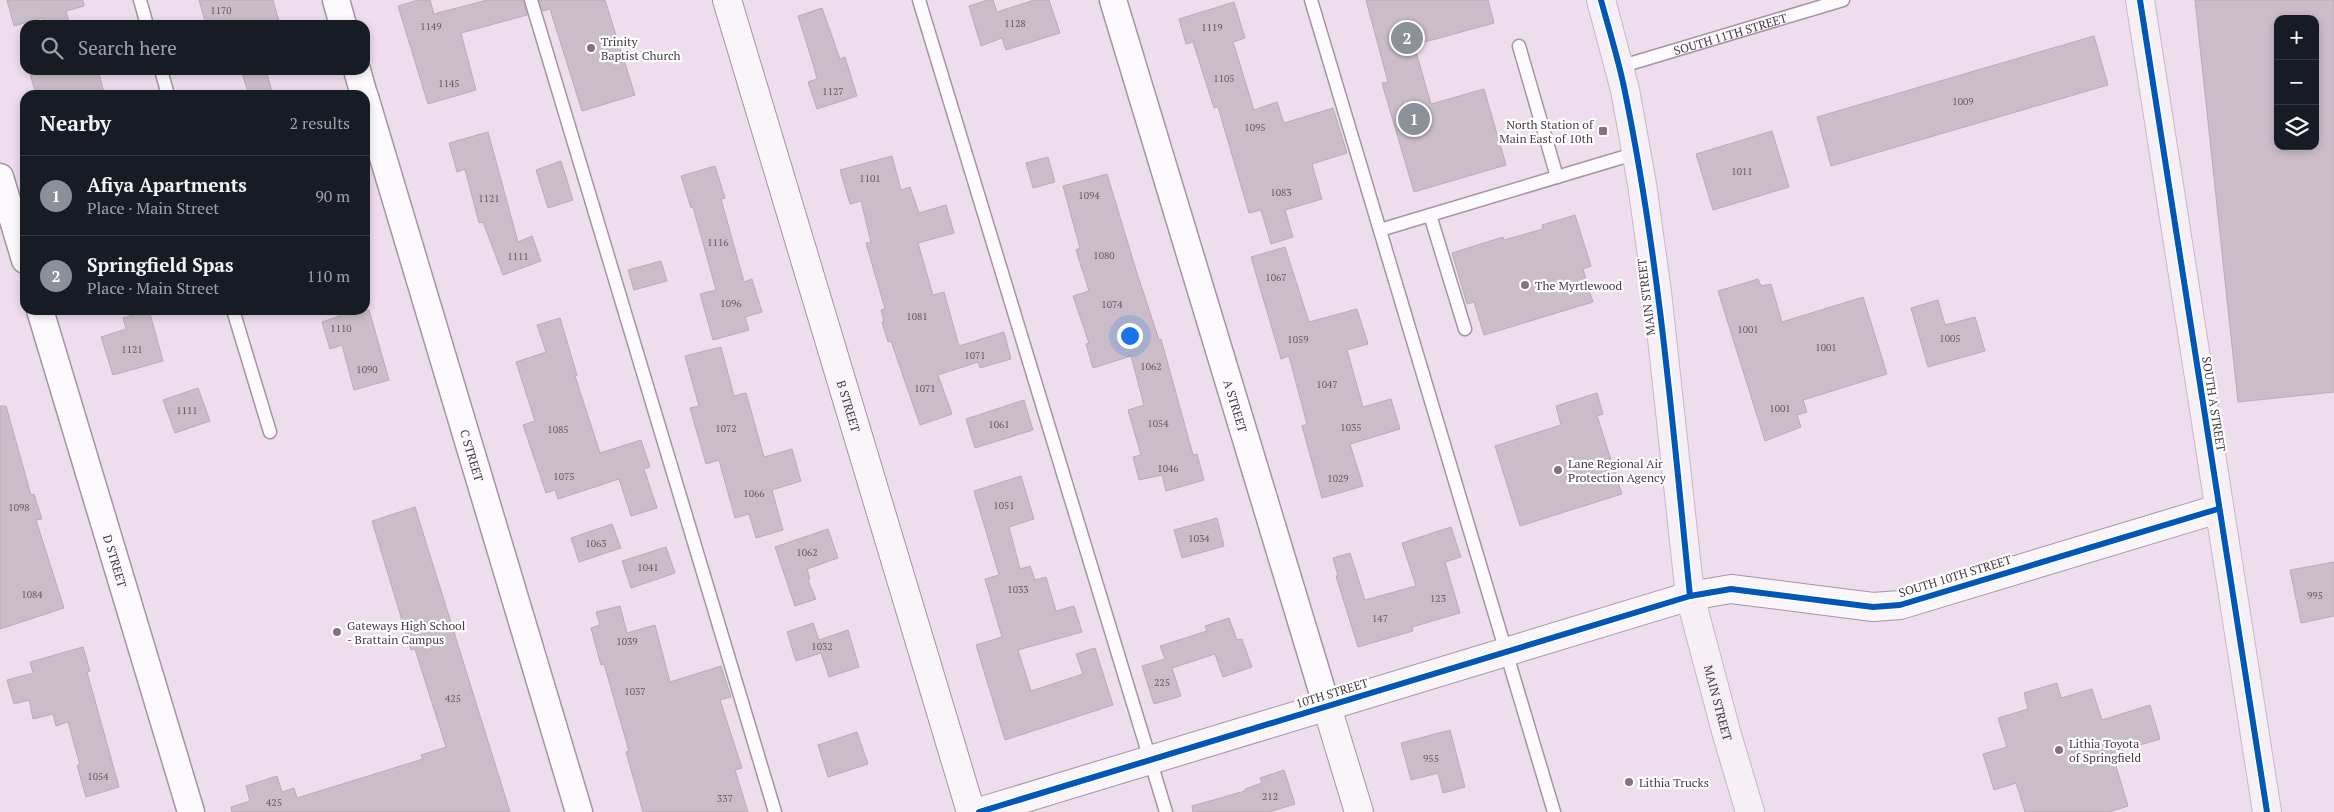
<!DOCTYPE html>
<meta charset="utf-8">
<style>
body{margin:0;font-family:"PT Serif",serif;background:#242831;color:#f1f3f6}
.controls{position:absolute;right:15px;top:15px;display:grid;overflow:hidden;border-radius:10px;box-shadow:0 2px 8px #0003}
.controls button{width:45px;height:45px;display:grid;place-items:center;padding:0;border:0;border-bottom:1px solid #363941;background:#171b24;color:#f1f3f6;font:25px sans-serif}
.you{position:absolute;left:1129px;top:335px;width:18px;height:18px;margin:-12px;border:4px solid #fff;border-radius:50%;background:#1a73e8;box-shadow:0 0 0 8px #1a73e833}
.badge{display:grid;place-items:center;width:32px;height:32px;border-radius:50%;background:#8c9099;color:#fff;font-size:16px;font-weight:700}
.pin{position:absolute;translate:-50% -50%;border:2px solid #fff;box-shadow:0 1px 5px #0006}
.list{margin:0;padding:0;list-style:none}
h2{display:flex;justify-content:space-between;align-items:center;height:65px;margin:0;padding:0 20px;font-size:21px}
h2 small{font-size:16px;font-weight:400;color:#9ea1a6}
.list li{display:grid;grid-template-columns:32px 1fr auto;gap:15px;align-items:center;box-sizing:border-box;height:80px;padding:0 20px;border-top:1px solid #363941}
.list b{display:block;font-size:19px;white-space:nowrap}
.list p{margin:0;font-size:16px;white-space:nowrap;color:#9ea1a6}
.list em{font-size:16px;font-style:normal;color:#9ea1a6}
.icon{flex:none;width:28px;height:28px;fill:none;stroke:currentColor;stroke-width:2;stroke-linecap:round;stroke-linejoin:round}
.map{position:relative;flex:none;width:2334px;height:812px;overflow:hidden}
.search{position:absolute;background:#171b24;box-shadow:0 2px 8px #0003;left:20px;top:20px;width:350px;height:55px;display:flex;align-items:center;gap:12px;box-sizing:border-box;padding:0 18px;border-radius:15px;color:#9ea1a6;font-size:19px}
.panel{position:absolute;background:#171b24;box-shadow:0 2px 8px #0003;left:20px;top:90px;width:350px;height:225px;border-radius:15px}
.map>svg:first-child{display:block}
</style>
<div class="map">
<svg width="2334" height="812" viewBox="0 0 2334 812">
<rect width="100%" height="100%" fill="#eeddec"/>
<!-- building -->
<g fill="#cabdc8" stroke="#b9acb7" fill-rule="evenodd">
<path d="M 7,0 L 83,0 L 84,6 L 66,11 L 70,25 L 44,25 L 42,18 L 14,26 Z"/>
<path d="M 199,0 L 273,0 L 280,25 L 206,25 Z"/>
<path d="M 418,0 L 430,0 L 434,14 L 487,0 L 523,0 L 527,15 L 461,33 L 476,90 L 428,104 L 398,6 Z"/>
<path d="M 539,0 L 605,0 L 635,95 L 582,111 L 550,9 L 543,11 Z"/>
<path d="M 988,0 L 993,0 L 997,12 L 1034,0 L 1049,0 L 1060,33 L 1006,50 L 1002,38 L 981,46 L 969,6 Z"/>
<path d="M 1366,0 L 1488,0 L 1494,23 L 1414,45 L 1431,104 L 1484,89 L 1506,165 L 1414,192 L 1382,83 L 1388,82 Z"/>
<path d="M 2195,0 L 2334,0 L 2334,392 L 2238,402 ZM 2278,19 L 2315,19 L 2315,146 L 2278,146 Z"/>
<path d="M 1234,2 L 1245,38 L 1233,42 L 1254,110 L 1277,102 L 1284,123 L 1333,108 L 1347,153 L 1312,164 L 1322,199 L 1285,210 L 1293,237 L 1271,244 L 1261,210 L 1249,213 L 1218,107 L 1214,108 L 1193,42 L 1186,44 L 1179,19 Z"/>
<path d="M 822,8 L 840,59 L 845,57 L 857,96 L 817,109 L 808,82 L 817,79 L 814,67 L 798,16 Z"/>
<path d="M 2094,36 L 2108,85 L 1831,166 L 1817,117 Z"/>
<path d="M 29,70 L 98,70 L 104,92 L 93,95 L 36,95 Z"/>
<path d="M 241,70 L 266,70 L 273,95 L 249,95 Z"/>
<path d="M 1772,131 L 1789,187 L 1713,210 L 1696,154 Z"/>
<path d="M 488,132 L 518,242 L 532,236 L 541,261 L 503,275 L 483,222 L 479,223 L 465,169 L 457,172 L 449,143 Z"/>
<path d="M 892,156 L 901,190 L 910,187 L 919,213 L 946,205 L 954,233 L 918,243 L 933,295 L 944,292 L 959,346 L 1004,332 L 1011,359 L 980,368 L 978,362 L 938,375 L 952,414 L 920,425 L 891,341 L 888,342 L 882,322 L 884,322 L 881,310 L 885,309 L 866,243 L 871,242 L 861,201 L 850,204 L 840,170 Z"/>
<path d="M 1048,157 L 1055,182 L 1033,188 L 1026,163 Z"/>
<path d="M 561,161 L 573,200 L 548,208 L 536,170 Z"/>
<path d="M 715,166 L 725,198 L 721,199 L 744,282 L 752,279 L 762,312 L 745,317 L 749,330 L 713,340 L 700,294 L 716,290 L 693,207 L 691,208 L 681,176 Z"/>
<path d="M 1107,174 L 1136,270 L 1159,340 L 1161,339 L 1193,455 L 1197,454 L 1204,480 L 1166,491 L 1162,475 L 1139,480 L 1133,457 L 1141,455 L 1128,410 L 1144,405 L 1131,356 L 1093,368 L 1086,344 L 1089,343 L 1073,296 L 1089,291 L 1076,250 L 1080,248 L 1063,186 Z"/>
<path d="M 1575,215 L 1591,266 L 1583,269 L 1593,302 L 1484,335 L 1474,302 L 1467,304 L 1452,253 L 1503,237 L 1504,240 L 1543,229 L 1542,225 Z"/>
<path d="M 1285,247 L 1309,322 L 1357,309 L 1368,344 L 1347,350 L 1363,407 L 1391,399 L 1400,429 L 1350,444 L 1363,486 L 1322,498 L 1302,426 L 1307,424 L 1289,356 L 1281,359 L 1251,257 Z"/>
<path d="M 661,261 L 667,281 L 634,290 L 628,270 Z"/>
<path d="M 1758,279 L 1761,286 L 1771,284 L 1782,322 L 1863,297 L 1887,374 L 1803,400 L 1807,412 L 1797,415 L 1801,427 L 1765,441 L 1718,291 Z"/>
<path d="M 1938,300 L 1945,325 L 1975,317 L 1985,351 L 1928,367 L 1911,308 Z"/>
<path d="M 149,310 L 163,361 L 113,375 L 101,337 L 126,329 L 123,318 Z"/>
<path d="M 337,310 L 369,310 L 389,380 L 354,390 L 342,345 L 330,349 L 322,322 L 339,316 Z"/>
<path d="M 560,318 L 577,375 L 575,376 L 600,453 L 641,440 L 650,467 L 644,469 L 657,508 L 631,516 L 619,479 L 558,499 L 555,490 L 546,493 L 523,425 L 535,421 L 516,362 L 546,352 L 537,325 Z"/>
<path d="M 721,347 L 734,396 L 746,393 L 764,457 L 792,449 L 801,481 L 772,490 L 783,530 L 756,538 L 749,514 L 735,518 L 719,460 L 706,464 L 690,408 L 699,406 L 685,356 Z"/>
<path d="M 198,388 L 210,421 L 175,433 L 163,400 Z"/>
<path d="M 1597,393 L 1603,414 L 1597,416 L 1622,494 L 1520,526 L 1495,446 L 1561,425 L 1556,406 Z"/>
<path d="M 1024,400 L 1033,430 L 975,448 L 966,419 Z"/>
<path d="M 0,406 L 6,406 L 31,495 L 34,494 L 42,519 L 36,520 L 64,608 L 0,629 Z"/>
<path d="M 1021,476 L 1034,519 L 1009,527 L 1020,569 L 1030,566 L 1035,580 L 1046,577 L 1056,611 L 1074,606 L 1082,632 L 1018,650 L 1031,691 L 1083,674 L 1076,654 L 1095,648 L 1113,705 L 1005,740 L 976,645 L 1002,637 L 985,579 L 999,575 L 974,491 Z"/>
<path d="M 415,507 L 510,812 L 232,812 L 231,807 L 250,801 L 246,786 L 277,776 L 282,792 L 294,788 L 297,798 L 423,759 L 421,755 L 446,747 L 415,649 L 411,650 L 372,521 Z"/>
<path d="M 1217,518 L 1224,546 L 1182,558 L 1174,530 Z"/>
<path d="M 612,524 L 621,548 L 579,562 L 571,538 Z"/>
<path d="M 1451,527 L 1461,557 L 1445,562 L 1460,613 L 1412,627 L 1413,631 L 1358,647 L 1336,576 L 1338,576 L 1333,558 L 1350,553 L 1365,600 L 1416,586 L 1402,543 Z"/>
<path d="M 828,529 L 838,558 L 807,569 L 810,579 L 808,580 L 816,599 L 795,606 L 775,547 Z"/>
<path d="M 666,547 L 675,573 L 631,588 L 622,561 Z"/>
<path d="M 2334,562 L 2334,616 L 2301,623 L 2290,570 Z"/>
<path d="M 620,606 L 627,633 L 655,625 L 670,682 L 721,666 L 731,697 L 720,700 L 742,768 L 735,770 L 748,812 L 643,812 L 626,752 L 629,751 L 604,664 L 601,665 L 591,628 L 600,625 L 596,612 Z"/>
<path d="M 1229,618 L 1237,640 L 1242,639 L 1252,667 L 1223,677 L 1215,654 L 1172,668 L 1181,696 L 1154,704 L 1142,666 L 1165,659 L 1160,646 L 1207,631 L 1205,626 Z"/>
<path d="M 813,623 L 819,640 L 848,630 L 859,667 L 829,677 L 821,653 L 796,661 L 787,632 Z"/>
<path d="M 83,647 L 90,671 L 87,672 L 119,787 L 86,797 L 77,765 L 80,765 L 68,722 L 56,726 L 53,714 L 33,719 L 29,700 L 14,704 L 7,680 L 33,673 L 30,662 Z"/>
<path d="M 2057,683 L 2061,698 L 2092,689 L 2102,720 L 2150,705 L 2160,739 L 2112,753 L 2128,806 L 2109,812 L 2025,812 L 2016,783 L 1994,790 L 1983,754 L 2007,747 L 1998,718 L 2028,709 L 2024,693 Z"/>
<path d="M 1450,730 L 1465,787 L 1443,793 L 1438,773 L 1411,780 L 1401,743 Z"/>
<path d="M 857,732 L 868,764 L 828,777 L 818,745 Z"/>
<path d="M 1284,770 L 1295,804 L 1269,812 L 1193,812 L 1192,806 L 1245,791 L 1245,789 L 1262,783 L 1260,778 Z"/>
</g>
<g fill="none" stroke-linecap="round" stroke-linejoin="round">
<!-- lane casing -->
<g stroke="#a396a1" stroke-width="15">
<g id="lane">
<path d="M 140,0 L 147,25"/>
<path d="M 531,0 L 775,812"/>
<path d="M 919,0 L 1166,812"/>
<path d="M 1311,0 L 1554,812"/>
<path d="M 1519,46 L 1557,177"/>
<path id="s1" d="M 1619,67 L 1843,0"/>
<path d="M 161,70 L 168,95"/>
<path d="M 1430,215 L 1465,329"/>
<path d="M 1380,230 L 1637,153"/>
<path d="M 233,310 L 270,432"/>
</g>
</g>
<!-- street casing -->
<g stroke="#a396a1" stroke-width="29">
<g id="street">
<path d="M 336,0 L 343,25"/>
<path id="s2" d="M 1113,0 L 1327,707"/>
<path d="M 357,70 L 364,95"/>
<path id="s3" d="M 365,97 L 579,812"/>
<path d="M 0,177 L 25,260"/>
<path id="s4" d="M 40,310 L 191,812"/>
</g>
</g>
<!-- secondary casing -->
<g stroke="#a396a1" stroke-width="30">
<g id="secondary">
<path id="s5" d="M 727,0 L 971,812"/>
<path d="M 1327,707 L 1359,812"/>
<path d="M 979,812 L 1690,596 L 1731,589 L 1873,607 L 1900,605 L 2218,509"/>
</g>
</g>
<!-- primary casing -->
<g stroke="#c8b7c6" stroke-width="30">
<g id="primary">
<path id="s6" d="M 1601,0 L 1625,90 L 1642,184 L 1657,292 L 1690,596 L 1727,735 L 1750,812"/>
<path d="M 2140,0 L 2267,812"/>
</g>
</g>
<!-- lane -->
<use href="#lane" stroke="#fcfafc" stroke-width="12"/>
<!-- street -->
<use href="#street" stroke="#fcfafc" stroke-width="26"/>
<!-- secondary -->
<use href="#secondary" stroke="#f9f5f9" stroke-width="28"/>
<!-- primary -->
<use href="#primary" stroke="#f6eff5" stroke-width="28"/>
<!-- cycleway casing -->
<g stroke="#fff" stroke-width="9">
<g id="cycleway">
<path d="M 1601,0 C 1609,30 1619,61 1625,92 C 1659,258 1673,428 1690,596"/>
<path d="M 2140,0 L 2267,812"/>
<path d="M 979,812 L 1690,596 L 1731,589 L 1873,607 L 1900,605 L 2218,509"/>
</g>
</g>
<!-- cycleway -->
<use href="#cycleway" stroke="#0057b8" stroke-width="6"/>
</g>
<!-- markers -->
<g fill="#80727e" stroke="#fff" stroke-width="2">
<circle cx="591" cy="48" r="5"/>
<rect x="1598" y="126" width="10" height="10" rx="2.5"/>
<circle cx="1525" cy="285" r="5"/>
<circle cx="1558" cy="470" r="5"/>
<circle cx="337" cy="632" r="5"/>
<circle cx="2059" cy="750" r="5"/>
<circle cx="1629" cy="782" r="5"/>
</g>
<g text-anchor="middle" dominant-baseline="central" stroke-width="4.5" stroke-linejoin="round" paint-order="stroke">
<!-- number labels -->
<g font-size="10" fill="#665964">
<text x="221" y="10">1170</text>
<text x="1015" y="23">1128</text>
<text x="431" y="26">1149</text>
<text x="1212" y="27">1119</text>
<text x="1224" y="78">1105</text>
<text x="449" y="83">1145</text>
<text x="833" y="91">1127</text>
<text x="1963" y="101">1009</text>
<text x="1255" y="127">1095</text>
<text x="1742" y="171">1011</text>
<text x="870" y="178">1101</text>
<text x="1281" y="192">1083</text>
<text x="1089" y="195">1094</text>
<text x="489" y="198">1121</text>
<text x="718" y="242">1116</text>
<text x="1104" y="255">1080</text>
<text x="518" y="256">1111</text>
<text x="1276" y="277">1067</text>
<text x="731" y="303">1096</text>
<text x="1112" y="304">1074</text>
<text x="917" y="316">1081</text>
<text x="341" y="328">1110</text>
<text x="1748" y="329">1001</text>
<text x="1950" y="338">1005</text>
<text x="1298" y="339">1059</text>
<text x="1826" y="347">1001</text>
<text x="132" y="349">1121</text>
<text x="975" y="355">1071</text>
<text x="1151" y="366">1062</text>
<text x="367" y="369">1090</text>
<text x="1327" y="384">1047</text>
<text x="925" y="388">1071</text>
<text x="1780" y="408">1001</text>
<text x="187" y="410">1111</text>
<text x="1158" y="423">1054</text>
<text x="999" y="424">1061</text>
<text x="1351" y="427">1035</text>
<text x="726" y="428">1072</text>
<text x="558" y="429">1085</text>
<text x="1168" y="468">1046</text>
<text x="564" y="476">1075</text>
<text x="1338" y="478">1029</text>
<text x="754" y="493">1066</text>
<text x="1004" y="505">1051</text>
<text x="19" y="507">1098</text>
<text x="1199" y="538">1034</text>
<text x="596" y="543">1063</text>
<text x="807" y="552">1062</text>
<text x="648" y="567">1041</text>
<text x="1018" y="589">1033</text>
<text x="32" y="594">1084</text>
<text x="2315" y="595">995</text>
<text x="1438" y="598">123</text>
<text x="1380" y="618">147</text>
<text x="627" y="641">1039</text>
<text x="822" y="646">1032</text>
<text x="1162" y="682">225</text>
<text x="635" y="691">1037</text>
<text x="453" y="698">425</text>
<text x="1431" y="758">955</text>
<text x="98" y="776">1054</text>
<text x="1270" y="796">212</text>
<text x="725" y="798">337</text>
<text x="274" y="802">425</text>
</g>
<!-- street labels -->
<g font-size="12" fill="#453843" stroke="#fff">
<text stroke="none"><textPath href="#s1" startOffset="116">SOUTH 11TH STREET</textPath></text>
<text transform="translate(1646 297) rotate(-97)">MAIN STREET</text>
<text transform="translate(2214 404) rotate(81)">SOUTH A STREET</text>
<text stroke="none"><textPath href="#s5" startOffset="424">B STREET</textPath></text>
<text stroke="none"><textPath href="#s2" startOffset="424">A STREET</textPath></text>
<text stroke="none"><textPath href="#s3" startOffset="374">C STREET</textPath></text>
<text stroke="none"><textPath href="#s4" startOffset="262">D STREET</textPath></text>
<text transform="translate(1955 576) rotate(-17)">SOUTH 10TH STREET</text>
<text transform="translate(1332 693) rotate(-17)">10TH STREET</text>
<text stroke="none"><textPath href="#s6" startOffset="714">MAIN STREET</textPath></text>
</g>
<!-- poi labels -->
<g font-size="12" fill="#453843" stroke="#fff" text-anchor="start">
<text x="601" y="41">Trinity<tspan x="601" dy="14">Baptist Church</tspan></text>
<text x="1593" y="124" text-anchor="end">North Station of<tspan x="1593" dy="14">Main East of 10th</tspan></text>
<text x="1535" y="285">The Myrtlewood</text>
<text x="1568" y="463">Lane Regional Air<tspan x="1568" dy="14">Protection Agency</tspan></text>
<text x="347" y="625">Gateways High School<tspan x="347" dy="14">- Brattain Campus</tspan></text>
<text x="2069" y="743">Lithia Toyota<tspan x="2069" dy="14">of Springfield</tspan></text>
<text x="1639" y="782">Lithia Trucks</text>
</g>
</g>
</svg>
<div class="controls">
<button>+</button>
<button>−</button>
<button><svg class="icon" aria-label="layers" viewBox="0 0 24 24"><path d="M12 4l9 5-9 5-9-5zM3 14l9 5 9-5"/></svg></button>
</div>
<div class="you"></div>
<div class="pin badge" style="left:1414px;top:119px">1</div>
<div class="pin badge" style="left:1407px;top:38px">2</div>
<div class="search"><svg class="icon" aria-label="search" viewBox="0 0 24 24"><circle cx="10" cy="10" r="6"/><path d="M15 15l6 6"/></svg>Search here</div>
<section class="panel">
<h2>Nearby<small>2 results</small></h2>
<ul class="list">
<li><span class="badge">1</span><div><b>Afiya Apartments</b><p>Place · Main Street</p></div><em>90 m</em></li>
<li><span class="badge">2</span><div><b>Springfield Spas</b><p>Place · Main Street</p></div><em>110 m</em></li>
</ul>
</section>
</div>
